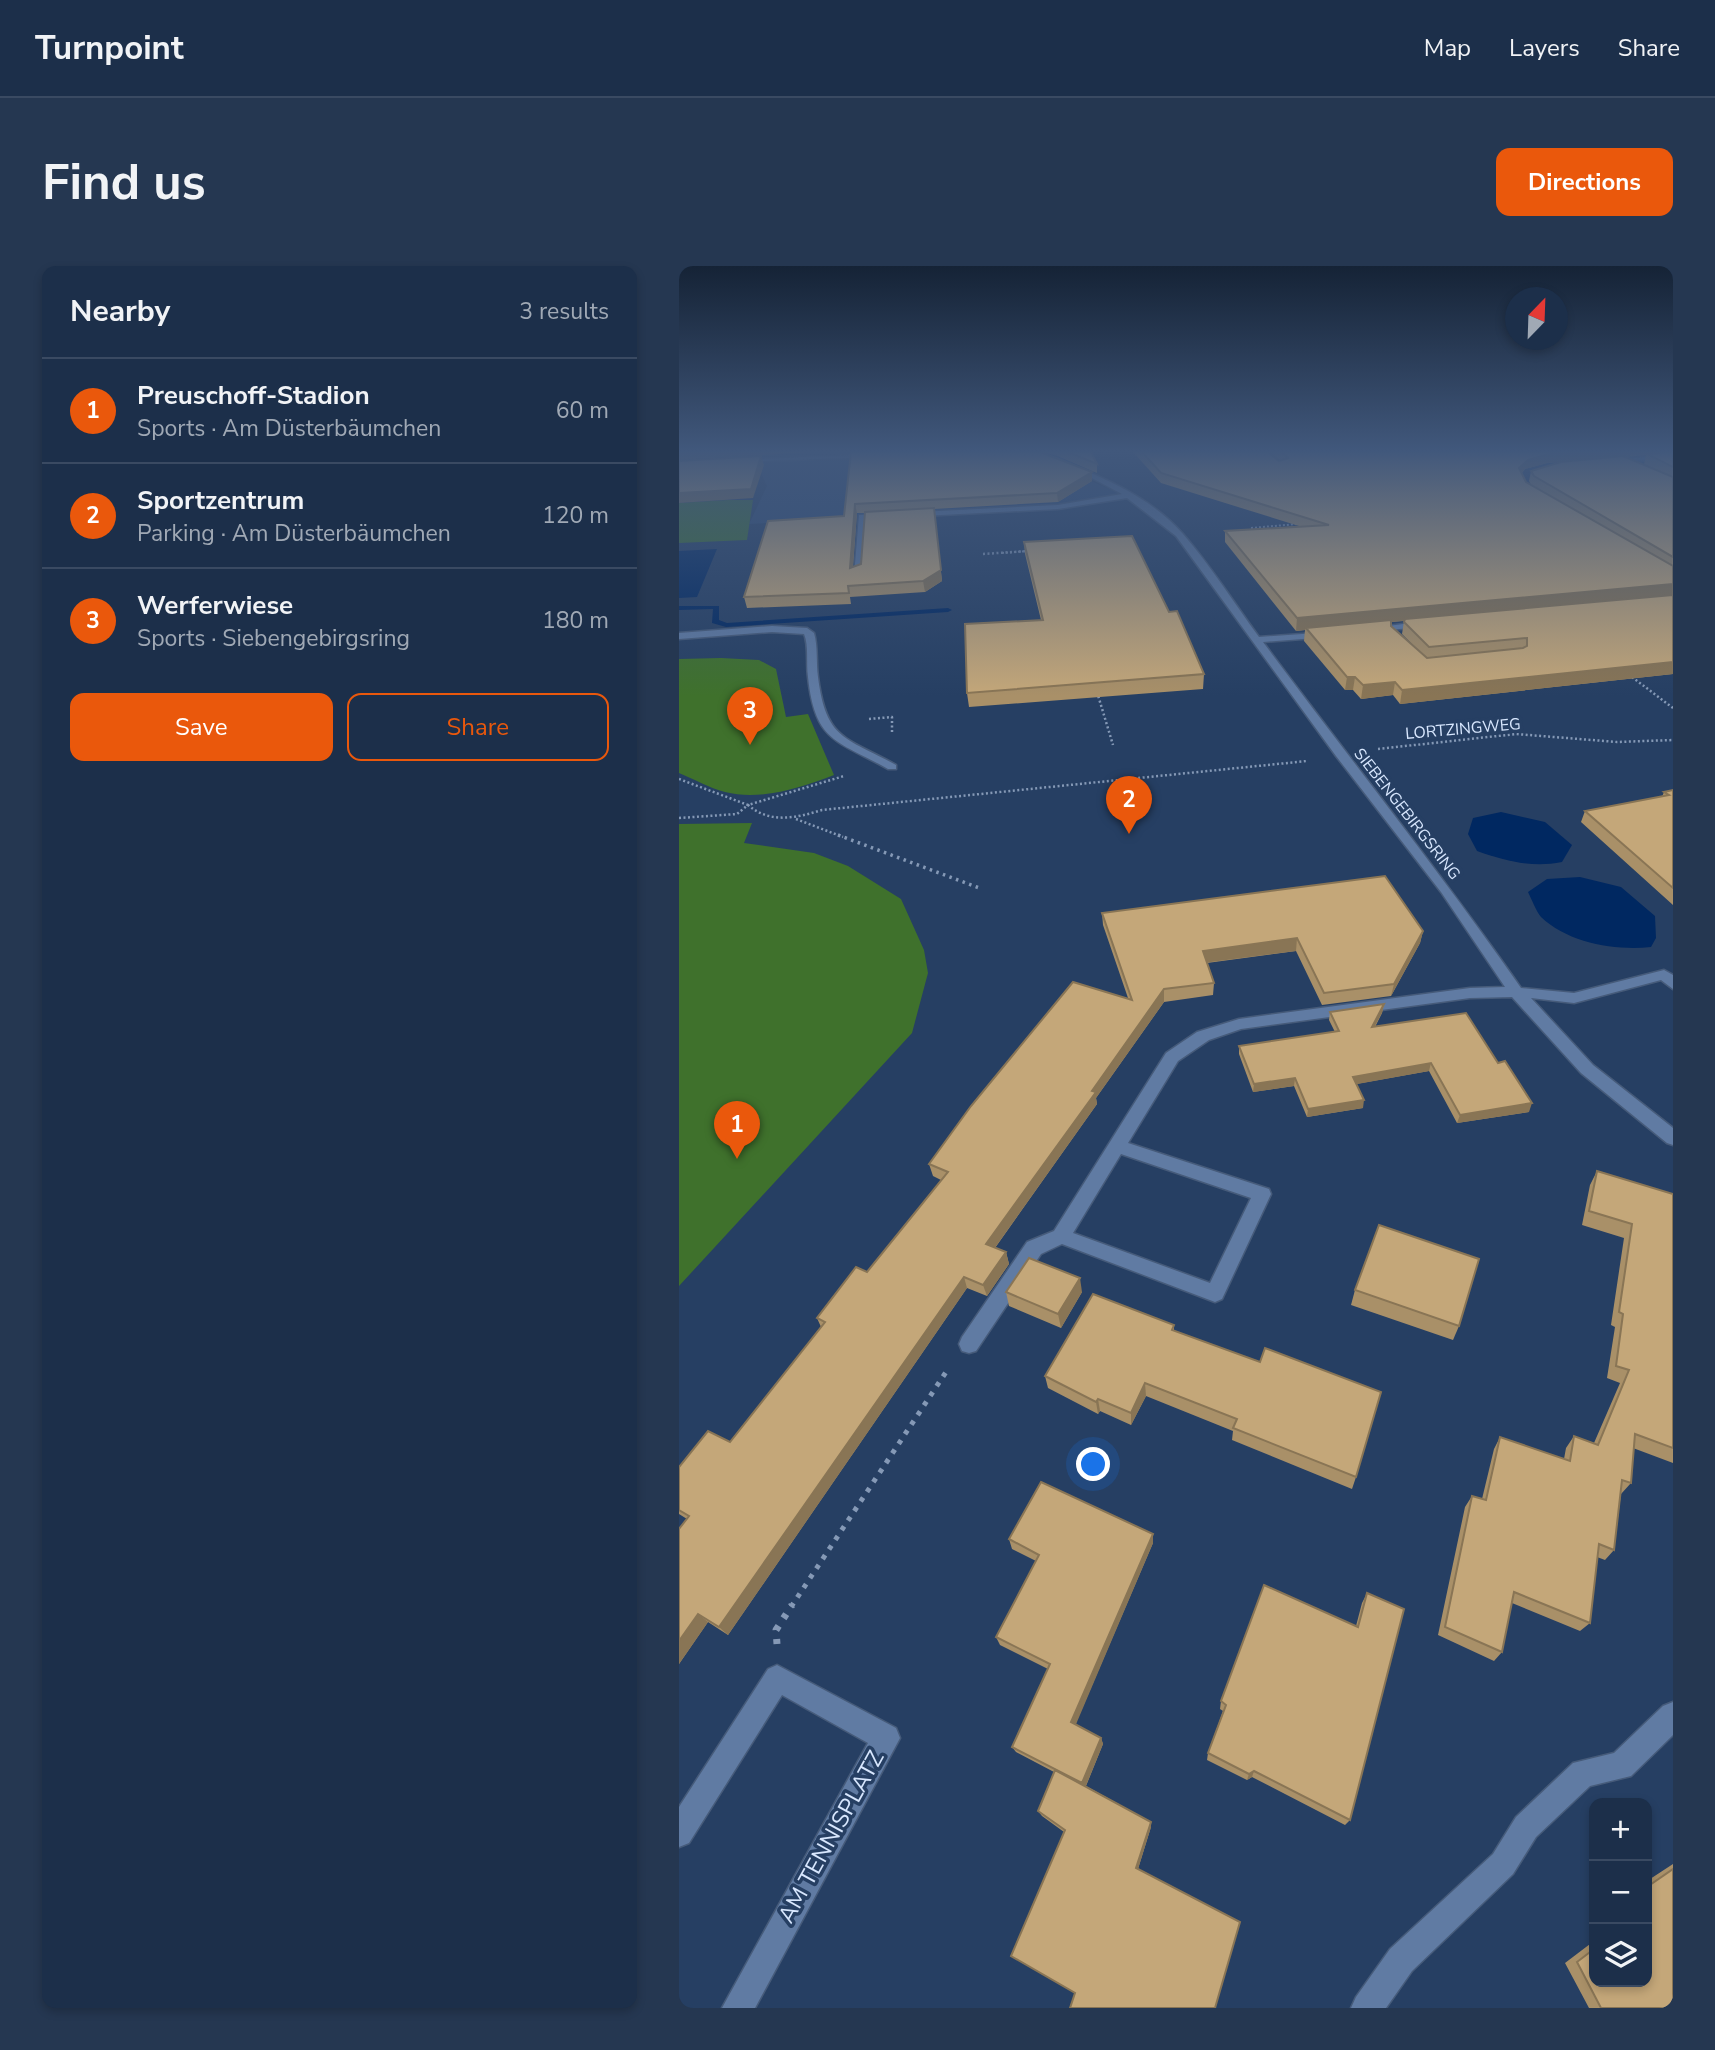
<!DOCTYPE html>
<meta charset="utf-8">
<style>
body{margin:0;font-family:"Nunito Sans",sans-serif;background:#253751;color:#f1f3f6}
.controls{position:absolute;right:21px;bottom:21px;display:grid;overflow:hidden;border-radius:14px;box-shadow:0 4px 10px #0003}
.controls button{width:63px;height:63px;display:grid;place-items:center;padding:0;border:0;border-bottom:2px solid #3a4a62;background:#1c2f4a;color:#f1f3f6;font:35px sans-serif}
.compass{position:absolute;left:826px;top:21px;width:63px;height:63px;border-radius:50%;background:#1c2f4a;box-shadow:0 4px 10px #0003;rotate:23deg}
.you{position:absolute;left:415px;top:1199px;width:24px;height:24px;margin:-18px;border:5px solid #fff;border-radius:50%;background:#1a73e8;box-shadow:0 0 0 10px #1a73e833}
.badge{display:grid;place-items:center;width:46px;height:46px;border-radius:50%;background:#ea580c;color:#fff;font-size:23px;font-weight:700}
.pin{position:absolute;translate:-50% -58px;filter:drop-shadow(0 2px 4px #0008)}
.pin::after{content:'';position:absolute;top:37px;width:24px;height:21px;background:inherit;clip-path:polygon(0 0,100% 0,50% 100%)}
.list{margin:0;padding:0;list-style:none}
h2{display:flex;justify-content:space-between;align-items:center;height:91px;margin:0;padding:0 28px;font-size:30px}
h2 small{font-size:23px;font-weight:400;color:#a0a9b5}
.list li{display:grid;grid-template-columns:46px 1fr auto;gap:21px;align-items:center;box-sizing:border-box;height:105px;padding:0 28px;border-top:2px solid #3a4a62}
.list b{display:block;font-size:26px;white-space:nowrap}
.list p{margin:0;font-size:23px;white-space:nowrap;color:#a0a9b5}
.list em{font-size:23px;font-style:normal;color:#a0a9b5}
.actions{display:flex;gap:14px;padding:21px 28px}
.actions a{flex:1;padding:16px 0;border:2px solid #ea580c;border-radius:14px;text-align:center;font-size:24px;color:#ea580c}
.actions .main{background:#ea580c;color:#fff}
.icon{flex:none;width:38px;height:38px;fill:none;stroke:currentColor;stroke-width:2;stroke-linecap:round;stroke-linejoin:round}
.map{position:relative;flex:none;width:994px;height:1742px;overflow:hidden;border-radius:14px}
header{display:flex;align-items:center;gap:42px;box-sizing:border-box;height:98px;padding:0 35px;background:#1c2f4a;border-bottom:2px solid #3a4a62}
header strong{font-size:33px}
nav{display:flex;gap:38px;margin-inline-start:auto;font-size:24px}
.intro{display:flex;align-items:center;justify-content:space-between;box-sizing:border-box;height:168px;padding:0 42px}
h1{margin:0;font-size:49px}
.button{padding:18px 32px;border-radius:14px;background:#ea580c;color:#fff;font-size:24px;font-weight:700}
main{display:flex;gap:42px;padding:0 42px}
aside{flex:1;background:#1c2f4a;border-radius:14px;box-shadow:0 4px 10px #0003}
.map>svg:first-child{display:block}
</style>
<header>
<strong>Turnpoint</strong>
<nav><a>Map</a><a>Layers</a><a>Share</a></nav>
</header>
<div class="intro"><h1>Find us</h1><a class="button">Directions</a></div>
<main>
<aside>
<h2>Nearby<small>3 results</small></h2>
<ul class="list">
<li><span class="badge">1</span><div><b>Preuschoff-Stadion</b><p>Sports · Am Düsterbäumchen</p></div><em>60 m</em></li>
<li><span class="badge">2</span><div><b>Sportzentrum</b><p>Parking · Am Düsterbäumchen</p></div><em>120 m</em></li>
<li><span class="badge">3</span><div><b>Werferwiese</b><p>Sports · Siebengebirgsring</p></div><em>180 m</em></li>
</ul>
<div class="actions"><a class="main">Save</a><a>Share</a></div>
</aside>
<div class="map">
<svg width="994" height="1742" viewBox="0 0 994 1742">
<rect width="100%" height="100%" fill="#263f63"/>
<!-- built -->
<path fill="#2f4b74" d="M 0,186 L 324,186 L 412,215 L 454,233 L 404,240 L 70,258 L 88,220 L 82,207 L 48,204 L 0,205 Z"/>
<!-- green -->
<g fill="#3f712c">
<path d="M 49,234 L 74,234 L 68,274 L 0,277 L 0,237 Z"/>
<path d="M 42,392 L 80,394 L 97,403 L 107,451 L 129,448 L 155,509 C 122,522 81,535 46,526 C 30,522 15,513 0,507 L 0,393 Z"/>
<path d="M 73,557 L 65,577 L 135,587 L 169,600 L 222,633 L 245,684 L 249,707 L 233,767 L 0,1020 L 0,558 Z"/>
</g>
<!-- water -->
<g fill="#002861">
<path d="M 38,283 L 18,331 L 0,332 L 0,285 Z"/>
<path d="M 822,546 L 866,556 L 893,579 L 883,596 C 853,602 827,595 798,585 L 789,568 L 794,552 Z"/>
<path d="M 901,611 L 942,621 L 976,650 L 977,672 L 972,681 C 937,685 889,677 862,651 C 857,645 853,634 849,626 L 868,613 Z"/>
</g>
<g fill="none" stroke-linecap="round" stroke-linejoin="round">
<!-- stream -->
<path fill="#002861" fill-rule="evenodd" d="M 0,340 L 40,340 L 40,354 L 48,357 L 269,342 L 273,344 L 269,346 L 47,361 L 33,357 L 34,343 L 0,344 Z"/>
<!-- minor casing -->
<g stroke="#465b7a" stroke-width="3">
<g id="minor">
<path d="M 346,186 C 365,186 385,195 402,203 C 439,218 477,237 504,268 C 532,300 555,337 580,371 L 652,366 L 654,368 L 649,371 L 584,376 C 670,492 760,604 842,722 L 895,727 L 985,704 L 994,709 L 994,723 L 982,714 L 895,737 L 852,732 L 914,799 L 994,862 L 994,879 L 988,877 L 902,807 L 833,731 L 791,732 L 562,763 L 530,774 L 499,795 L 449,877 L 590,923 L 592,928 L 543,1033 L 536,1036 L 383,978 L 362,988 L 297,1085 L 290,1087 L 283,1085 L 280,1078 L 283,1071 L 348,976 L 375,965 L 487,787 L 518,766 L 560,753 L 791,722 L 826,721 L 762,626 L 657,490 L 497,270 L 448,232 L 379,243 L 186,253 L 182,308 L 175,310 L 180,249 L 379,239 L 443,228 L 409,210 ZM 442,888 L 572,932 L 531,1017 L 394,967 Z"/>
<path d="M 194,188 L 196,191 L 58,196 L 61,194 Z"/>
<path d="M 994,189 L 994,193 L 928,196 L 931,194 Z"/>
<path d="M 747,355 L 750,360 L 691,366 L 686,363 Z"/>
<path d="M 93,360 L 128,362 L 135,367 C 139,380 137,397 139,411 C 147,475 167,471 217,499 L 217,503 L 209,503 C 158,474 136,477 129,411 C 127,397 130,379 125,368 L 93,366 L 0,373 L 0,367 Z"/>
<path d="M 98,1399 L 217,1462 L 221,1472 L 76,1742 L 43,1742 L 189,1477 L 103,1429 L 10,1577 L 0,1581 L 0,1541 L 89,1403 Z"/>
<path d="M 994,1436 L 994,1469 L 952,1510 L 911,1520 L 857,1571 L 834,1608 L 733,1705 L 707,1742 L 672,1742 L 677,1731 L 711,1683 L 814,1588 L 837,1551 L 894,1497 L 935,1487 L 984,1440 Z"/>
</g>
</g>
<!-- path-far4 -->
<g stroke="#8599b6" stroke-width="2" stroke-dasharray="2 2" stroke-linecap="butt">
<path d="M 572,262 L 618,258"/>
<path d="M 323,287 L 349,285"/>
</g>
<!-- path-far3 -->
<g stroke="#8599b6" stroke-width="2.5" stroke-dasharray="2 2.5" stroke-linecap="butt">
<path d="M 304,288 L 349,285"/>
<path d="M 953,411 L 994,442"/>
<path d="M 418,426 L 434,479"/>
<path d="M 190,453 L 213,451 L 213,468"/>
<path d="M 699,483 L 837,468 L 938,476 L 994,474"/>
<path d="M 0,513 L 69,539 L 165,510"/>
<path d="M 0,552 L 58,548 L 69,539 C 91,558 117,552 143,544 L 628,495"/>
<path d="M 117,553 L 164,571"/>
</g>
<!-- path-far2 -->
<path stroke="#8599b6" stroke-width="3.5" stroke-dasharray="2.5 4.5" stroke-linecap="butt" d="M 159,569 L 303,623"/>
<!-- path-far1 -->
<path stroke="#8599b6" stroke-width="5" stroke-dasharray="4.5 7" stroke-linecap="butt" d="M 112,1341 L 269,1103"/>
<!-- path -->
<path stroke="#8599b6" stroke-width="7" stroke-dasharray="5 9" stroke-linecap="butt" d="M 98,1378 L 97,1364 L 113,1339"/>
<!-- minor -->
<use href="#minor" fill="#607ba3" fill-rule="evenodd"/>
</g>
<!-- wall -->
<g fill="#a99068" fill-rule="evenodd">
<path d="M 172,186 L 413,215 L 379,236 L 255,243 L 263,315 L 246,326 L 171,331 L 172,338 L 68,342 L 65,331 L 165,250 ZM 178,247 L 186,247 L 182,298 L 174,301 Z"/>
<path d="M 362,186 L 412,186 L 418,198 L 418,207 L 376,189 Z"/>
<path d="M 454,186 L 589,186 L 600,195 L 601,195 L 591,186 L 994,186 L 994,408 L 721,438 L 714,429 L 682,433 L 674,424 L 666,424 L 625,375 L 626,364 L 617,365 L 546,276 L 546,265 L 620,260 L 482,217 ZM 967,189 L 965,198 L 976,203 L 946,191 ZM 881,196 L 852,205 L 850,215 L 852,219 L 847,216 L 843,207 L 846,203 L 868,197 ZM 725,355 L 723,368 L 737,382 L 712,360 L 712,356 Z"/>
<path d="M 345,276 L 490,346 L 525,408 L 524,423 L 290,441 L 288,427 L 362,354 L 346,288 Z"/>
<path d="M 994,524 L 994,639 L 902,556 L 906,545 L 983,531 L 985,526 Z"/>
<path d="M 423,647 L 744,665 L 741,677 L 712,730 L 643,739 L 617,685 L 528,697 L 535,717 L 534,729 L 485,736 L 417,832 L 418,838 L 316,982 L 327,986 L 330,998 L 308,1030 L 288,1022 L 49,1369 L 29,1356 L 0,1398 L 0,1263 L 8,1253 L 0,1248 L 0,1201 L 51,1176 L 142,1061 L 138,1052 L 188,1006 L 262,914 L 254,910 L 250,898 L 449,732 L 424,659 Z"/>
<path d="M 705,738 L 703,747 L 696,761 L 850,846 L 778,857 L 750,805 L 677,818 L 684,842 L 628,851 L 615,820 L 574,826 L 560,788 L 560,780 L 656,766 L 650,754 L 651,746 Z"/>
<path d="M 918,905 L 994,928 L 994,1197 L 954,1182 L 952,1217 L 942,1228 L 935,1284 L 926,1294 L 918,1291 L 911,1357 L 901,1365 L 833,1337 L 823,1386 L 815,1395 L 759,1369 L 786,1241 L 793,1230 L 803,1233 L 815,1183 L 821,1171 L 885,1193 L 887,1182 L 895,1170 L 915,1177 L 941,1117 L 928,1112 L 936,1061 L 932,1059 L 945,972 L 903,959 L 911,919 Z"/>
<path d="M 676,1024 L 780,1060 L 774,1074 L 672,1039 Z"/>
<path d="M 327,1026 L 403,1026 L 382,1062 L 330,1040 Z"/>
<path d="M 495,1059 L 495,1064 L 677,1211 L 673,1223 L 553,1174 L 554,1165 L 467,1130 L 452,1159 L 421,1145 L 419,1148 L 369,1122 L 366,1110 Z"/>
<path d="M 474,1268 L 474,1277 L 396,1459 L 422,1472 L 424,1478 L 407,1520 L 472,1556 L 472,1561 L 459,1603 L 396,1727 L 385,1566 L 363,1550 L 359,1545 L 375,1506 L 337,1486 L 333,1481 L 369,1403 L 321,1379 L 317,1371 L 357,1295 L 333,1283 L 330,1273 Z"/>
<path d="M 688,1327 L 671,1554 L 666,1559 L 573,1511 L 568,1514 L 528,1494 L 529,1487 L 544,1445 L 541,1443 L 542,1435 L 677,1360 L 683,1337 Z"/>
<path d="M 994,1598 L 994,1742 L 910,1742 L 886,1697 L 915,1675 L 915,1716 L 968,1716 L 968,1615 Z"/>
</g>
<!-- shaded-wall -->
<g fill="#897555">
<path d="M 0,186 L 132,186 L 0,194 Z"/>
<path d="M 886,186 L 994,186 L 868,197 L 846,203 L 838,212 L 840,202 L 849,194 L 870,188 Z"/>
<path d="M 82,190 L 85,199 L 74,232 L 0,237 L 0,227 Z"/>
<path d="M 413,206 L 413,215 L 379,236 L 378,227 Z"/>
<path d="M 176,238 L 178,247 L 173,312 L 171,302 Z"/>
<path d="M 256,252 L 263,315 L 246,326 L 244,315 Z"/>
<path d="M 994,318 L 994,329 L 628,364 L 627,362 L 626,364 L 617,365 L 618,352 Z"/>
<path d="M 994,396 L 994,408 L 721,438 L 723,424 Z"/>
<path d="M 668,411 L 676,411 L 674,424 L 666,424 Z"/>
<path d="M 716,416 L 714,429 L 682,433 L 684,419 Z"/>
<path d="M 744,665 L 741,677 L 712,730 L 715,718 Z"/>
<path d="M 618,672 L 617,685 L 524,697 L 524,685 Z"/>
<path d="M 485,723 L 485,736 L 417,832 L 418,838 L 310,990 L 307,978 L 413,825 Z"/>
<path d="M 705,738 L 703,747 L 691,769 L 693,761 Z"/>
<path d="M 752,797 L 750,805 L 673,819 L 674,811 Z"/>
<path d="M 616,812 L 615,820 L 574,826 L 575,818 Z"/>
<path d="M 685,834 L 684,842 L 628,851 L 629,843 Z"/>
<path d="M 853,837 L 850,846 L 778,857 L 781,849 Z"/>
<path d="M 327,986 L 330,998 L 308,1030 L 304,1019 Z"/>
<path d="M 285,1011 L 288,1022 L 49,1369 L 40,1361 Z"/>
<path d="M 401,1012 L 403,1026 L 382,1062 L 379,1048 Z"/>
<path d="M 466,1117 L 467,1130 L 452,1159 L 452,1147 Z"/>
<path d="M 419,1133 L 421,1145 L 419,1148 L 417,1136 Z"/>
<path d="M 474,1268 L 474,1277 L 395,1463 L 392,1456 Z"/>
<path d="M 19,1348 L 29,1356 L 0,1398 L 0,1375 Z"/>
<path d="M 422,1472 L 424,1478 L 406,1522 L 403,1517 Z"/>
<path d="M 575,1505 L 573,1511 L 568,1514 L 570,1508 Z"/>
<path d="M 472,1556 L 472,1561 L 458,1606 L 457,1602 Z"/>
</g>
<!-- building -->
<g fill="#c4a779" stroke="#897555" stroke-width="2">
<path d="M 172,186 L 361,186 L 413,206 L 378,227 L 176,238 L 171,302 L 182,298 L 186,246 L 255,242 L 262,304 L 244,315 L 169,320 L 170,327 L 65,331 L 89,255 L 165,250 Z"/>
<path d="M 389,186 L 412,186 L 418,198 Z"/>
<path d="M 463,186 L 589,186 L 600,195 L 609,192 L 603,186 L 886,186 L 870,188 L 849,194 L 840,202 L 847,216 L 994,300 L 994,318 L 618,352 L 546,265 L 650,259 L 482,207 Z"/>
<path d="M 994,186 L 994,201 L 968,188 L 991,186 Z"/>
<path d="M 82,190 L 72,223 L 0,227 L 0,195 Z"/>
<path d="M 944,190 L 994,211 L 994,291 L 855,210 L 852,205 L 882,196 Z"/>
<path d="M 453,270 L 490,346 L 498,345 L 525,408 L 288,427 L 286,358 L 364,354 L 345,276 Z"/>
<path d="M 994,329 L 994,396 L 723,424 L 716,416 L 684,419 L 676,411 L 668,411 L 627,362 L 712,354 L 712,360 L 748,392 L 844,382 L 848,380 L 848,372 L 750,381 L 725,356 L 726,353 Z"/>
<path d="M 994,524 L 994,622 L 906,545 L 990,529 L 985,526 Z"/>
<path d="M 706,610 L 744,665 L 715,718 L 645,727 L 618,672 L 524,685 L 535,717 L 485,723 L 413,825 L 417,826 L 307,978 L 327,986 L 304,1019 L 285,1011 L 40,1361 L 19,1348 L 0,1375 L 0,1263 L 10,1250 L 0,1244 L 0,1201 L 29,1165 L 51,1176 L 146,1056 L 138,1052 L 177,1001 L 188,1006 L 269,906 L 250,898 L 292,840 L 394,716 L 453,734 L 423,647 Z"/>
<path d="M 705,738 L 693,761 L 787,747 L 819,797 L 826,795 L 853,837 L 781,849 L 752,797 L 674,811 L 685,834 L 629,843 L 616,812 L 575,818 L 560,780 L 660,765 L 651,746 Z"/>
<path d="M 918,905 L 994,928 L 994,1182 L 956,1168 L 952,1217 L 943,1214 L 935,1284 L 920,1278 L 911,1357 L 835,1326 L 823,1386 L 766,1361 L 793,1230 L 807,1234 L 821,1171 L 891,1195 L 895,1170 L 919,1179 L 950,1104 L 937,1100 L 944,1048 L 940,1046 L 953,958 L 910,945 Z"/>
<path d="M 700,959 L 800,993 L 780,1060 L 676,1024 Z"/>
<path d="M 350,992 L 401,1012 L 379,1048 L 327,1026 Z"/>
<path d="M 414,1028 L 495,1059 L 493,1064 L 581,1096 L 586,1082 L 702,1126 L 677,1211 L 554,1162 L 558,1153 L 466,1117 L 452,1147 L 419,1133 L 417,1136 L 366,1110 Z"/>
<path d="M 362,1216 L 474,1268 L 392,1456 L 422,1472 L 403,1517 L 333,1481 L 371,1398 L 317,1371 L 360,1289 L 330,1273 Z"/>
<path d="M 585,1319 L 679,1361 L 688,1327 L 725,1343 L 671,1554 L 575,1505 L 570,1508 L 529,1487 L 547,1439 L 542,1435 Z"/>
<path d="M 376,1504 L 472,1556 L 457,1602 L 561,1656 L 536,1742 L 391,1742 L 396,1727 L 332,1690 L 386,1564 L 359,1545 Z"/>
<path d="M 994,1603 L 994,1742 L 922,1742 L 898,1696 L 915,1683 L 915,1716 L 968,1716 L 968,1621 Z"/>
</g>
<!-- sky -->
<linearGradient id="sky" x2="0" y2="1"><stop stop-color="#152336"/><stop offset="0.43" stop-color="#41587c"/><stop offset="1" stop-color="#41587c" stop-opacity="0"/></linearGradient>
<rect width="994" height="430" fill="url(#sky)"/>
<g text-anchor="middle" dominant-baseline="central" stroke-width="7" stroke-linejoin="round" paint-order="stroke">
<!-- far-street labels -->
<g font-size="16" fill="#d8e7fe" stroke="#263f63">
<text transform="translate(784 463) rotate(-5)">LORTZINGWEG</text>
<text transform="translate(728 548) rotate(52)">SIEBENGEBIRGSRING</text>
</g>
<!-- near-street labels -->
<g font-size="23" fill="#d8e7fe" stroke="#263f63">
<text transform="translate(152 1571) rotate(-61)">AM TENNISPLATZ</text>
</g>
</g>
</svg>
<div class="controls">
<button>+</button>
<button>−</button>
<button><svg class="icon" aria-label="layers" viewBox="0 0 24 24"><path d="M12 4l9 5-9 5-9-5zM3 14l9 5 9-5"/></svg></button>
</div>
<svg class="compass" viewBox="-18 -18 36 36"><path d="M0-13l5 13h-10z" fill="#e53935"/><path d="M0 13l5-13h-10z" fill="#a0a9b5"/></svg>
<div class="you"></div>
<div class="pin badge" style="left:58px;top:893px">1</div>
<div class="pin badge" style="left:450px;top:568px">2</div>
<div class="pin badge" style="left:71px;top:479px">3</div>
</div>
</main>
